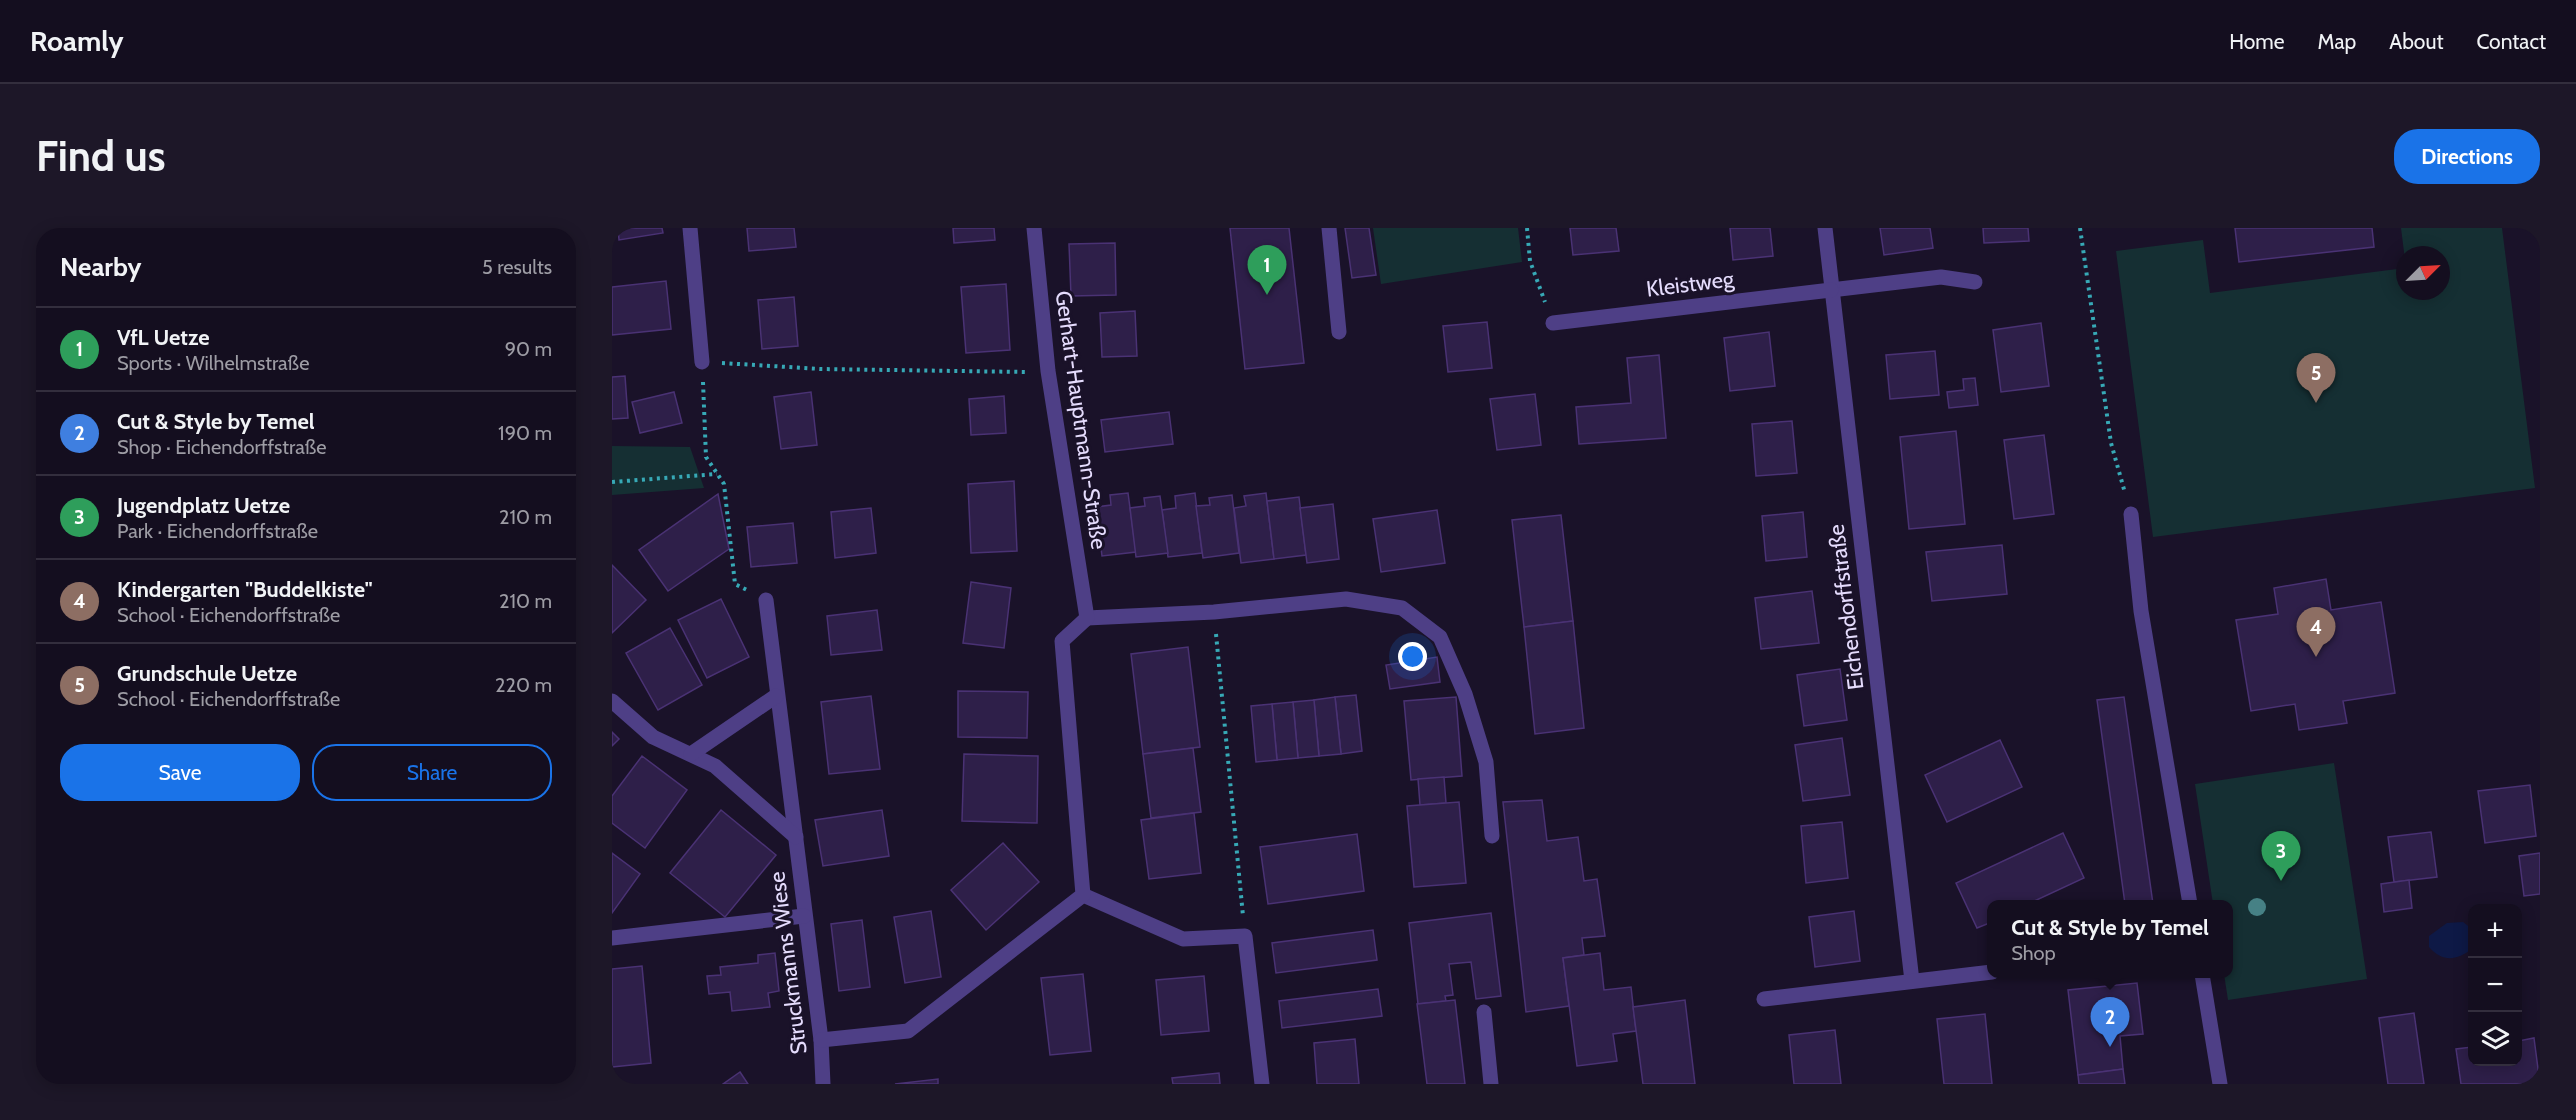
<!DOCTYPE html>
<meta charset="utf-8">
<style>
body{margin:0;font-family:Cabin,sans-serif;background:#1d1728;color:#f1f3f6}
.controls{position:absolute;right:18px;bottom:18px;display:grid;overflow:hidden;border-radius:12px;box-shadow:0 3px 15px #0003}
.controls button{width:54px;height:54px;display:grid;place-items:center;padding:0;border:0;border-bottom:2px solid #332e3d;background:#140e1f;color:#f1f3f6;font:30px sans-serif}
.compass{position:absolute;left:1784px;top:18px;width:54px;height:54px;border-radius:50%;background:#140e1f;box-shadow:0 3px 15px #0003;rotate:66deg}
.you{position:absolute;left:801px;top:429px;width:21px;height:21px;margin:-15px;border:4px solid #fff;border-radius:50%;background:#1a73e8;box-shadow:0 0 0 9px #1a73e833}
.badge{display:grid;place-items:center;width:39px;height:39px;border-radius:50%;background:#1a73e8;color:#fff;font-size:20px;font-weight:700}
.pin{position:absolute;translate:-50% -50px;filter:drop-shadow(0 2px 3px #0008)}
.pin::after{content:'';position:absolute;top:32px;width:21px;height:18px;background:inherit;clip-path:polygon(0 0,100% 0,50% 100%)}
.popup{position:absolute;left:1375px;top:672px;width:246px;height:78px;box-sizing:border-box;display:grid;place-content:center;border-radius:12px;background:#140e1f;filter:drop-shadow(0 2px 4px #0005);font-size:20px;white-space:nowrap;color:#9d9ca4}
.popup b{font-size:22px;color:#f1f3f6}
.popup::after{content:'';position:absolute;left:50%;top:100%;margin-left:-12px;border:12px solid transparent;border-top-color:#140e1f}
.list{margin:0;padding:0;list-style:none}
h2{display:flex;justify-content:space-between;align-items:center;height:78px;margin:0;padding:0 24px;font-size:26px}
h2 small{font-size:20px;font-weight:400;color:#9d9ca4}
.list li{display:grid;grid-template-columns:39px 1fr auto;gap:18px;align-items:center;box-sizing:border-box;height:84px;padding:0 24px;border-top:2px solid #332e3d}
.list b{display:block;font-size:22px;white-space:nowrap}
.list p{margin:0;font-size:20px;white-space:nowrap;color:#9d9ca4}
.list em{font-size:20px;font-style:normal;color:#9d9ca4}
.actions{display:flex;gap:12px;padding:18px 24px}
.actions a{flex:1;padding:14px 0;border:2px solid #1a73e8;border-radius:24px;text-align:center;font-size:21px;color:#1a73e8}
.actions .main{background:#1a73e8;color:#fff}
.icon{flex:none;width:33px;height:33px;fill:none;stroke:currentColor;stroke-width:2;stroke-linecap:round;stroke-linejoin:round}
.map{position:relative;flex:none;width:1928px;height:856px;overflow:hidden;border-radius:24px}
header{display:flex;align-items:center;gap:36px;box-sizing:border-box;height:84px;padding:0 30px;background:#140e1f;border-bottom:2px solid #332e3d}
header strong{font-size:28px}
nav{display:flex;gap:33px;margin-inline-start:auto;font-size:21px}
.intro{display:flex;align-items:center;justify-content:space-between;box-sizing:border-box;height:144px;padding:0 36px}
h1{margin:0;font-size:42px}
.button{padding:15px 27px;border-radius:24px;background:#1a73e8;color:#fff;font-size:21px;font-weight:700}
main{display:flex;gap:36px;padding:0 36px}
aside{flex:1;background:#140e1f;border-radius:24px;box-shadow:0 3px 15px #0003}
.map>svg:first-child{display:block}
</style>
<header>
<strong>Roamly</strong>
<nav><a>Home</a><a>Map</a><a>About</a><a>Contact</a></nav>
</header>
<div class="intro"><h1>Find us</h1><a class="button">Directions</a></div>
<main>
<aside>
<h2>Nearby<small>5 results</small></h2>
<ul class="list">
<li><span class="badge" style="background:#2e9e5b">1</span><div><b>VfL Uetze</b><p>Sports · Wilhelmstraße</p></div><em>90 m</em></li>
<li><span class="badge" style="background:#3f7fe0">2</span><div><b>Cut &amp; Style by Temel</b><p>Shop · Eichendorffstraße</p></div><em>190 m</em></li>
<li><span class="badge" style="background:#2e9e5b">3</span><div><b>Jugendplatz Uetze</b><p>Park · Eichendorffstraße</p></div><em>210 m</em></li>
<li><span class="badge" style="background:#8d6e63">4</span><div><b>Kindergarten &quot;Buddelkiste&quot;</b><p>School · Eichendorffstraße</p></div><em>210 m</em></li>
<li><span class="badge" style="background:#8d6e63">5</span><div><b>Grundschule Uetze</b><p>School · Eichendorffstraße</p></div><em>220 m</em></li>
</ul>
<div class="actions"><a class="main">Save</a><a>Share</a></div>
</aside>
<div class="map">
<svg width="1928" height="856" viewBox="0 0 1928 856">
<rect width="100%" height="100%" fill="#1a1229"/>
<!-- green -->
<g fill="#152f33">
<path d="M 761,0 L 906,0 L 910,34 L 769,56 Z"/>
<path d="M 1789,0 L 1890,0 L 1923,260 L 1541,309 L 1504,23 L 1591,12 L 1598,65 L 1793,40 L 1793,63 L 1829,63 L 1829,27 L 1793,27 L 1793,32 Z"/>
<path d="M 0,218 L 78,219 L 92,260 L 0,267 Z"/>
<path d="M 1722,535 L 1755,751 L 1616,772 L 1612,746 L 1616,746 L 1616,676 L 1601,676 L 1583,556 Z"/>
</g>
<!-- water -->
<path fill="#0e1946" d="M 1851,694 L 1860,701 L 1860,721 C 1845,732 1831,735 1817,719 L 1817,708 L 1835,695 Z"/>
<!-- building -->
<g fill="#2e1f49" stroke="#4a3274" stroke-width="1.5">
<path d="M 6,0 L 50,0 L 51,5 L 7,12 Z"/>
<path d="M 135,0 L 182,0 L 184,19 L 137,23 Z"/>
<path d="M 341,0 L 382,0 L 383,12 L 342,15 Z"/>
<path d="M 618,0 L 677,0 L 692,135 L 633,141 Z"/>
<path d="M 733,0 L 757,0 L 764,47 L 740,50 Z"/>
<path d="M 958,0 L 1004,0 L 1007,23 L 961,27 Z"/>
<path d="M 1118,0 L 1158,0 L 1161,28 L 1121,32 Z"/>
<path d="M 1268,0 L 1318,0 L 1321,20 L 1272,27 Z"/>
<path d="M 1371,0 L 1416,0 L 1417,13 L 1372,15 Z"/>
<path d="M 1623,0 L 1760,0 L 1762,19 L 1627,34 Z"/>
<path d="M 503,15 L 504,67 L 459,68 L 457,16 Z"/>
<path d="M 54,53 L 59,101 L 0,107 L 0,59 Z"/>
<path d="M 394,56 L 398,122 L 354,125 L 349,59 Z"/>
<path d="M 182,69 L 186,118 L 150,121 L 146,72 Z"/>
<path d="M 523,83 L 525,128 L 490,129 L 488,85 Z"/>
<path d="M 875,94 L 880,140 L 836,144 L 831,98 Z"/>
<path d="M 1429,95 L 1437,158 L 1389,164 L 1381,102 Z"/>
<path d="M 1157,104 L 1163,158 L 1118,163 L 1112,110 Z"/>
<path d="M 1323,123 L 1327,167 L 1278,171 L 1274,127 Z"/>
<path d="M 1047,127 L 1054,210 L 967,216 L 964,179 L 1019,175 L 1015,130 Z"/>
<path d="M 13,148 L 16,190 L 0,191 L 0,149 Z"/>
<path d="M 1363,150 L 1366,177 L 1337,180 L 1335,164 L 1352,162 L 1351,151 Z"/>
<path d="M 62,164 L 70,195 L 28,205 L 20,174 Z"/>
<path d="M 199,164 L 205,217 L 169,221 L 162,169 Z"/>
<path d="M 923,166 L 929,217 L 885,222 L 878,171 Z"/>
<path d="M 392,168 L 394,205 L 359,207 L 357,171 Z"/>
<path d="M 557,184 L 561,216 L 493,224 L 489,192 Z"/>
<path d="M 1180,193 L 1185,245 L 1144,248 L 1140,196 Z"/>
<path d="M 1344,203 L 1353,296 L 1297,301 L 1288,209 Z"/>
<path d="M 1432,207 L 1442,286 L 1402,291 L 1392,212 Z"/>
<path d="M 402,253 L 405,323 L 359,325 L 356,256 Z"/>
<path d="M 516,265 L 524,324 L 490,328 L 484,279 L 499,277 L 498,267 Z"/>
<path d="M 583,265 L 590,325 L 556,329 L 550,282 L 564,280 L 563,268 Z"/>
<path d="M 654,265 L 662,331 L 629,335 L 622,280 L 634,278 L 632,268 Z"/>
<path d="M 106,266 L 117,321 L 56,363 L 27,322 Z"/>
<path d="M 620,267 L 627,325 L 591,330 L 584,278 L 598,277 L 597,270 Z"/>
<path d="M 548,268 L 556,325 L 524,329 L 518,280 L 533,278 L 532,270 Z"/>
<path d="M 687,269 L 694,327 L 662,331 L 655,273 Z"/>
<path d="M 721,276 L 727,331 L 695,335 L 688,280 Z"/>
<path d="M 259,280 L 264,325 L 223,330 L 219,284 Z"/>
<path d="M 825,282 L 833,335 L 769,344 L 761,291 Z"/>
<path d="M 1191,284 L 1195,329 L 1154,333 L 1150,288 Z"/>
<path d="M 949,287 L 961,393 L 912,399 L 900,292 Z"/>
<path d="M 181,295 L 185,335 L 139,339 L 135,299 Z"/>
<path d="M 1390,317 L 1395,366 L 1320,373 L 1314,324 Z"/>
<path d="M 0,337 L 34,372 L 0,405 Z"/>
<path d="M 1714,351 L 1719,382 L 1769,374 L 1783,465 L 1731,473 L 1735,495 L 1687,502 L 1683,476 L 1639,483 L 1624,392 L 1666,386 L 1662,360 Z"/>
<path d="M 359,354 L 399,360 L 392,420 L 351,415 Z"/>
<path d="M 1200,363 L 1207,415 L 1149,421 L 1143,370 Z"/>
<path d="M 109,371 L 137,429 L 95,450 L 66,392 Z"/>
<path d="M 265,382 L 270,422 L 219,427 L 215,388 Z"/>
<path d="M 961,393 L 972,500 L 923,506 L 912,399 Z"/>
<path d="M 58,400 L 90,457 L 46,482 L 14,425 Z"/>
<path d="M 576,419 L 588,519 L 531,526 L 519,426 Z"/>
<path d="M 825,429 L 828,454 L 778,461 L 774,437 Z"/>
<path d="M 1228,441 L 1235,492 L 1192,498 L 1185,447 Z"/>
<path d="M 346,463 L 416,464 L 415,510 L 346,509 Z"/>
<path d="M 744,467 L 750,523 L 729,526 L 723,469 Z"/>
<path d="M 259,468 L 268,541 L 217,546 L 209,474 Z"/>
<path d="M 723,469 L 729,526 L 707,528 L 702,472 Z"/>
<path d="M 844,469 L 850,548 L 799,552 L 792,473 Z"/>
<path d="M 1512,469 L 1541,676 L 1513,676 L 1485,472 Z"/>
<path d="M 702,472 L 707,528 L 686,530 L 681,474 Z"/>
<path d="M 681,474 L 686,530 L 665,532 L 660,476 Z"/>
<path d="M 660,476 L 665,532 L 644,534 L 639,478 Z"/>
<path d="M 0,504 L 7,511 L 0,518 Z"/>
<path d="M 1230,510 L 1238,567 L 1191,573 L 1183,517 Z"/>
<path d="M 1388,512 L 1410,559 L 1335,594 L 1313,547 Z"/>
<path d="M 581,520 L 589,584 L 539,590 L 531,526 Z"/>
<path d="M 352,526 L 426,528 L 425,595 L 350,593 Z"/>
<path d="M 30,528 L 75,562 L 33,620 L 0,595 L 0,568 Z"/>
<path d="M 832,549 L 834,575 L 808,577 L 806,551 Z"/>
<path d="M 1918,557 L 1924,608 L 1873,615 L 1866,563 Z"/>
<path d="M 930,572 L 935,613 L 966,609 L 972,653 L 985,651 L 993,708 L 970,710 L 972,727 L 951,730 L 957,778 L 914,784 L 891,574 Z"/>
<path d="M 847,574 L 854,655 L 802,659 L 795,578 Z"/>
<path d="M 109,582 L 164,627 L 113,689 L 58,645 Z"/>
<path d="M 270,582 L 277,628 L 211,638 L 203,592 Z"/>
<path d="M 582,585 L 589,645 L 537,651 L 529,592 Z"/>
<path d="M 1230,594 L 1236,650 L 1194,655 L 1189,598 Z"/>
<path d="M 1819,604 L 1825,649 L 1782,654 L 1776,609 Z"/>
<path d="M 1451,605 L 1472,650 L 1416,676 L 1380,676 L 1380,694 L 1365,700 L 1344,655 Z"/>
<path d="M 745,606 L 752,663 L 656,676 L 648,619 Z"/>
<path d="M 391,615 L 427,654 L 374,702 L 339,662 Z"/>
<path d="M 0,625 L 28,646 L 0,685 Z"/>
<path d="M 1928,625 L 1928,666 L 1912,668 L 1907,628 Z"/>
<path d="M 1797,652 L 1800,680 L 1772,684 L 1769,656 Z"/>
<path d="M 319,683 L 329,749 L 293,755 L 282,689 Z"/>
<path d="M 1242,683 L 1248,733 L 1203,739 L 1197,689 Z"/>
<path d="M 879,685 L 889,768 L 864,771 L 859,734 L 837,736 L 841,767 L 833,768 L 834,773 L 806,776 L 797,695 Z"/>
<path d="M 250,692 L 258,759 L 227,763 L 219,696 Z"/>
<path d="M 761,702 L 765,732 L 664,745 L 660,715 Z"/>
<path d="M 163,725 L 167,763 L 156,765 L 158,779 L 120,783 L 118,764 L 97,766 L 95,748 L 109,747 L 108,739 L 146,735 L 146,727 Z"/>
<path d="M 988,725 L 992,762 L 1019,759 L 1024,803 L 1001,806 L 1005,833 L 965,838 L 951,730 Z"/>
<path d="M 30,738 L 39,835 L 0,839 L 0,741 Z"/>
<path d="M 471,746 L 479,823 L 438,827 L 429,750 Z"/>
<path d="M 592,748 L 597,803 L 549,807 L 544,752 Z"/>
<path d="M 1525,755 L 1531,806 L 1508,808 L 1511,841 L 1466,847 L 1456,762 Z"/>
<path d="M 766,761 L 770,788 L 670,800 L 667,773 Z"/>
<path d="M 843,772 L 853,856 L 815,856 L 805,776 Z"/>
<path d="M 1073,772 L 1083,856 L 1031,856 L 1021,779 Z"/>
<path d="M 1802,785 L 1812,856 L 1776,856 L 1767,790 Z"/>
<path d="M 1373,786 L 1380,856 L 1332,856 L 1325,791 Z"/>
<path d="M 1223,802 L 1229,856 L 1182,856 L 1177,807 Z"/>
<path d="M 1922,810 L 1928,856 L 1849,856 L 1844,821 L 1860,819 L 1860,834 L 1906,834 L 1906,813 Z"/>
<path d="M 743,811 L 747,856 L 705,856 L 702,815 Z"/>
<path d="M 1511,841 L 1513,856 L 1467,856 L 1466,847 Z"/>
<path d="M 128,844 L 136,856 L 111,856 Z"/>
<path d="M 607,845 L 608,856 L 561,856 L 560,850 Z"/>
<path d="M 326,851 L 326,856 L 283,856 Z"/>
</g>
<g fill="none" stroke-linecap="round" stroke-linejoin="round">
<!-- path -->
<g stroke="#37a9b6" stroke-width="4" stroke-dasharray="3 4.5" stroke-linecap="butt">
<path d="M 915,0 L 918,33 L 933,74"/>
<path d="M 1468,0 L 1499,215 L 1513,265"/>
<path d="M 110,135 L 209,141 L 415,144"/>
<path d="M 91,154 L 94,229 L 112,256 L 123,356 L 137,363"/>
<path d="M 0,254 L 105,246"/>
<path d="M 604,406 L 631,688"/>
</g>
<!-- service -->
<g stroke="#4e3f86" stroke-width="15">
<path d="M 1219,62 L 1329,49 L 1363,54"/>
<path d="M 872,784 L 879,856"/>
</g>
<!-- minor -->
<g stroke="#4e3f86" stroke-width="15">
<path d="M 78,0 L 90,134"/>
<path d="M 717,0 L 727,104"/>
<path d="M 1213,0 L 1300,753"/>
<path d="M 941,95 L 1219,62"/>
<path d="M 1519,286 L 1529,383 L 1578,676"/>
<path d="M 154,372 L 209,812 L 211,856"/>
<path d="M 475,390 L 602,384 L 734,371 L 790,380 L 828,409 L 853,466 L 874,534 L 880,608"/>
<path d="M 0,473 L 41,509 L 103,538 L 184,609"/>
<path d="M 79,526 L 164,468"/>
<path d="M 471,667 L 571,711 L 633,708 L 650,856"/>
<path d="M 0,710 L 192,688"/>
<path d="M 1590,746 L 1608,856"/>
<path d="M 1152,771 L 1380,744"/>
<path d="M 209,812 L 296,803 L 471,667 L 450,413 L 475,390 L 436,143 L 422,0"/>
</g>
</g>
<!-- trees -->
<circle fill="#468185" cx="1645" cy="679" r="9"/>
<g text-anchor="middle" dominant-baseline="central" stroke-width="6" stroke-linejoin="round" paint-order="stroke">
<!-- street labels -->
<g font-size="22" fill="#e5dcfd" stroke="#1a1229">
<text transform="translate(1078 56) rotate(-7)">Kleistweg</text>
<text transform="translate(469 192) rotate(82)">Gerhart-Hauptmann-Straße</text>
<text transform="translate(1234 379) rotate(-97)">Eichendorffstraße</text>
<text transform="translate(176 735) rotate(-97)">Struckmanns Wiese</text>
</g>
</g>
</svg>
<div class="controls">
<button>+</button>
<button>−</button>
<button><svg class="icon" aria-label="layers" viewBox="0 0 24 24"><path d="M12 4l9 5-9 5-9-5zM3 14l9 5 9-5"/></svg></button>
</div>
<svg class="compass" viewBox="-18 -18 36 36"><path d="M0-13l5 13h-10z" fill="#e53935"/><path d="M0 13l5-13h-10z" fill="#9d9ca4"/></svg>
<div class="you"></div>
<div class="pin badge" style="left:655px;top:67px;background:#2e9e5b">1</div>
<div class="pin badge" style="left:1498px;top:819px;background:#3f7fe0">2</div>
<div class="popup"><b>Cut &amp; Style by Temel</b>Shop</div>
<div class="pin badge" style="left:1669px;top:653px;background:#2e9e5b">3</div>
<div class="pin badge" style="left:1704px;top:429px;background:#8d6e63">4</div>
<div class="pin badge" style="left:1704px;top:175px;background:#8d6e63">5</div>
</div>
</main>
